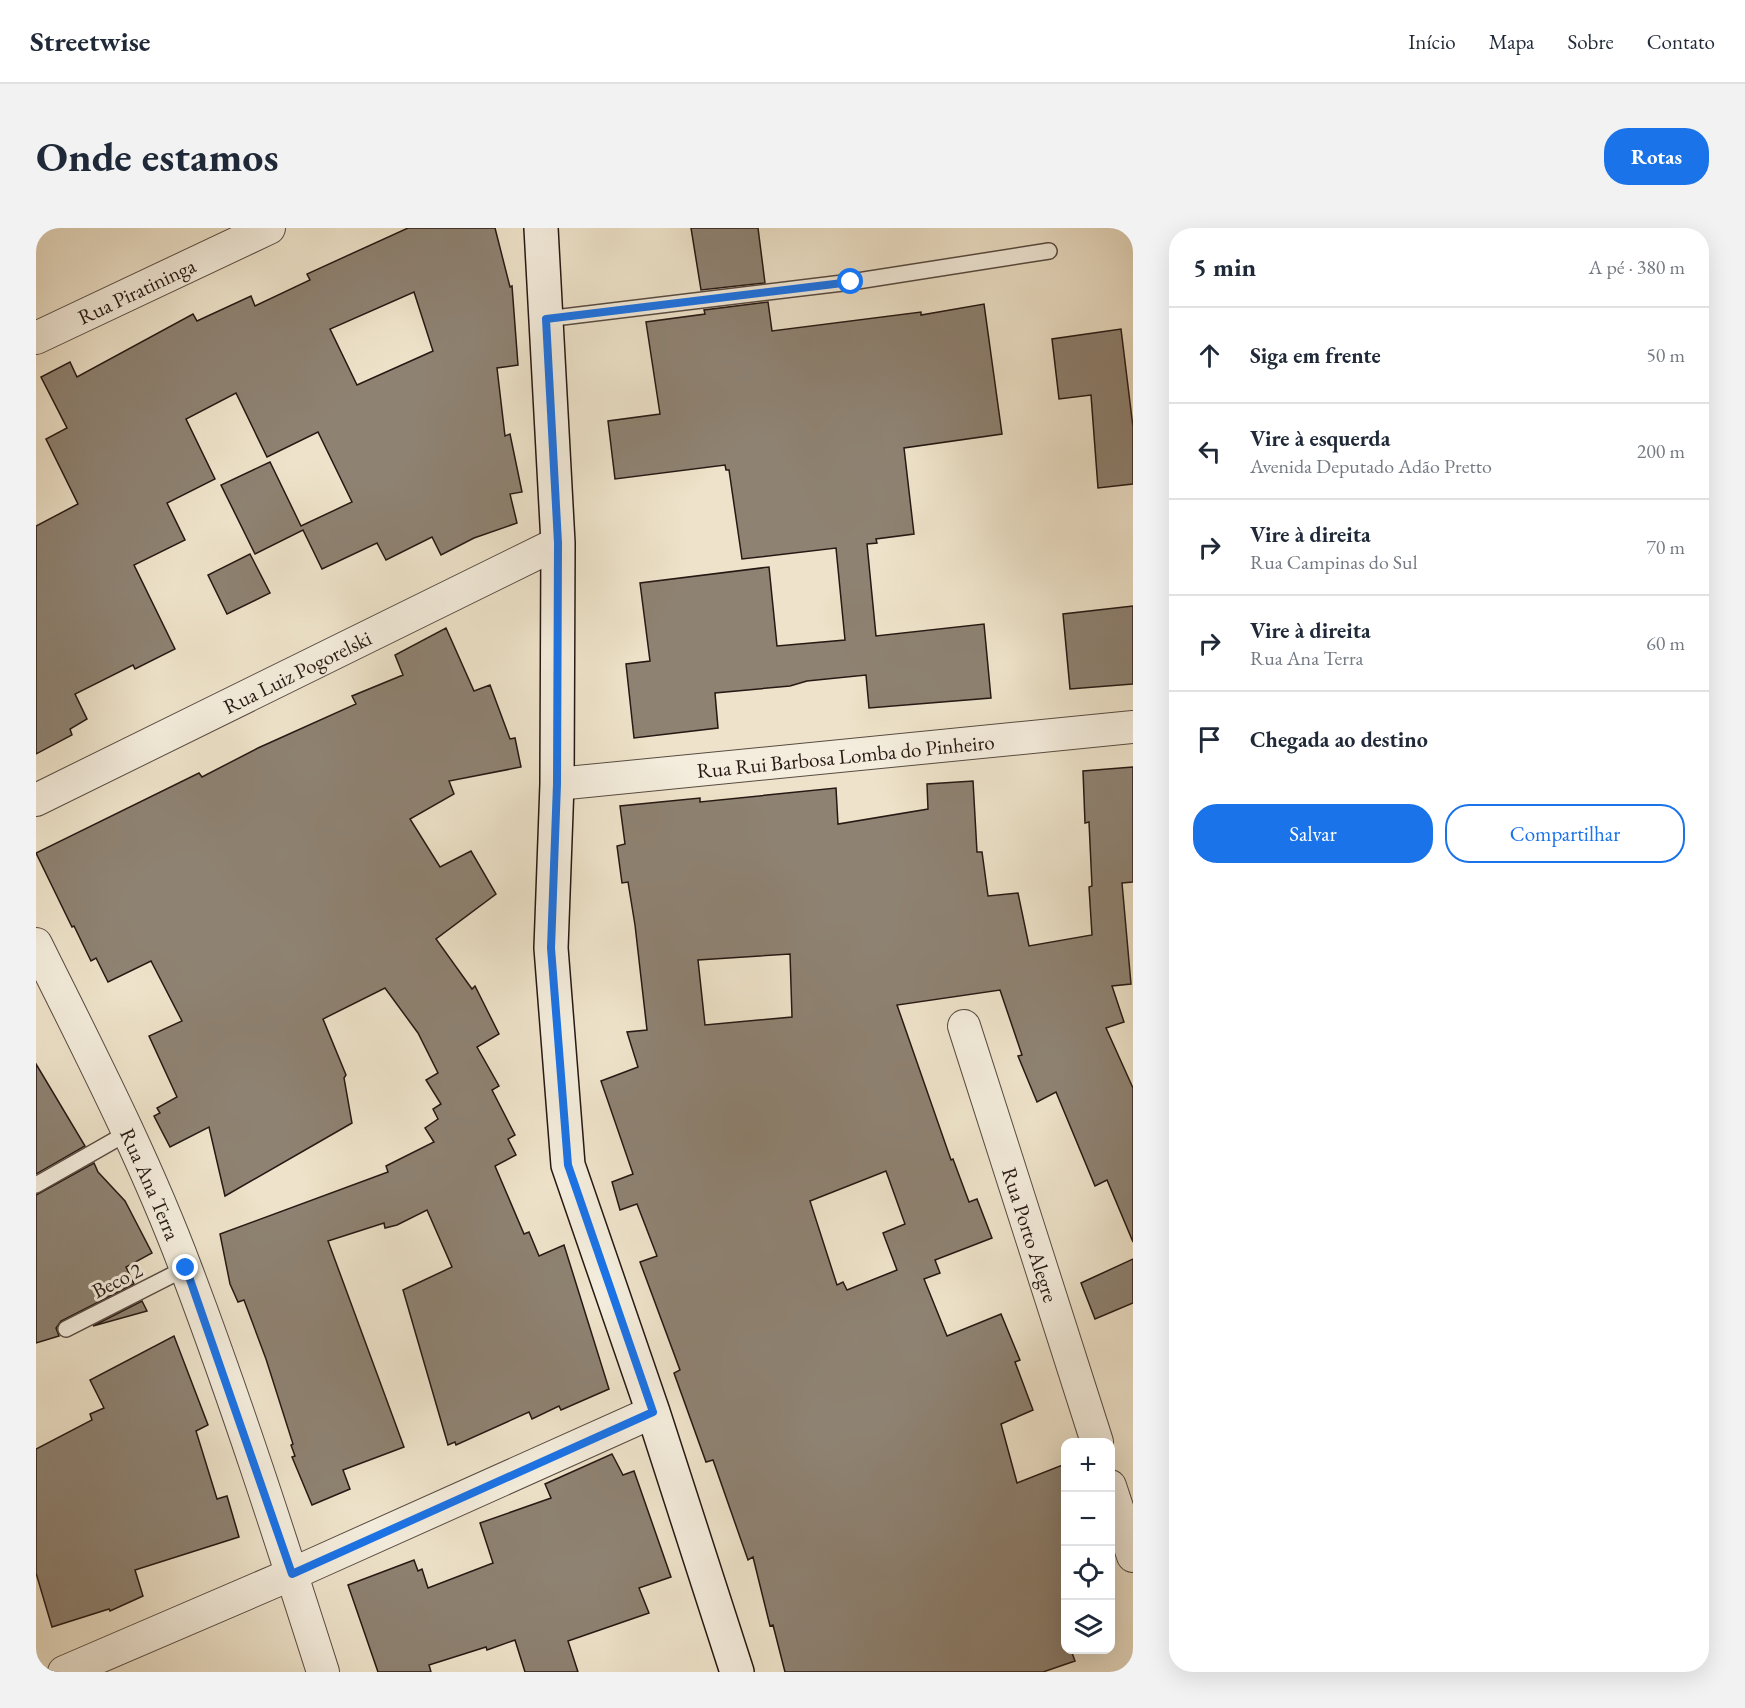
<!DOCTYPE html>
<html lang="pt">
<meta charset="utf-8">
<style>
body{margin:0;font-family:"EB Garamond",serif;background:#f2f2f3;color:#1f2937}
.controls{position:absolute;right:18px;bottom:18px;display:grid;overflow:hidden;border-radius:12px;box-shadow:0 6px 24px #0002}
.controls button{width:54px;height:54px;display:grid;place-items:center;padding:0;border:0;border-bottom:2px solid #e0e1e3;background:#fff;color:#1f2937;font:30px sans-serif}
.stop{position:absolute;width:18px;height:18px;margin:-14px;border:4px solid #1a73e8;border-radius:50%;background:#fff}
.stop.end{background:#1a73e8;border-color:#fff;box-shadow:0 2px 6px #0008}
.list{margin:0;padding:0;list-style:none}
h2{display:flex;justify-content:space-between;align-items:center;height:78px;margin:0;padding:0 24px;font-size:26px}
h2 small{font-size:20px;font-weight:400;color:#747a83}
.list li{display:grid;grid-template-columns:39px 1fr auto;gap:18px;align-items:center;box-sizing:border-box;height:96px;padding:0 24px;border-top:2px solid #e0e1e3}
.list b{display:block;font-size:22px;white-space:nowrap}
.list p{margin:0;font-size:20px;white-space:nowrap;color:#747a83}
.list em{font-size:20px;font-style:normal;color:#747a83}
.actions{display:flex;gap:12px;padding:18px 24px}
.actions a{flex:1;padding:14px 0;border:2px solid #1a73e8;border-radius:24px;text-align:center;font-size:21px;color:#1a73e8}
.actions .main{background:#1a73e8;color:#fff}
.icon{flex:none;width:33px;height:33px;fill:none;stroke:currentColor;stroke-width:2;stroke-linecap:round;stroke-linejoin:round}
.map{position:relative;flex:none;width:1097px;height:1444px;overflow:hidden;border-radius:24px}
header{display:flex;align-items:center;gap:36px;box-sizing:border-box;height:84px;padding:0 30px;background:#fff;border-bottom:2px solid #e0e1e3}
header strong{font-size:28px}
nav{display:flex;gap:33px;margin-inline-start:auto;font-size:21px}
.intro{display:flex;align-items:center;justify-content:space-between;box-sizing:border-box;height:144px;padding:0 36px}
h1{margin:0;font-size:42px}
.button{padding:15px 27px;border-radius:24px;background:#1a73e8;color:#fff;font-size:21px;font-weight:700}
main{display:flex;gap:36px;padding:0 36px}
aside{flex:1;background:#fff;border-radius:24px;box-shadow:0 6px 24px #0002}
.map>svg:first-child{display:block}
</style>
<header>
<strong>Streetwise</strong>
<nav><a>Início</a><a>Mapa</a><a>Sobre</a><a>Contato</a></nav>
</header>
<div class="intro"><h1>Onde estamos</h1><a class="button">Rotas</a></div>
<main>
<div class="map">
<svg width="1097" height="1444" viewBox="0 0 1097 1444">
<rect width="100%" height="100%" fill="#eee3ca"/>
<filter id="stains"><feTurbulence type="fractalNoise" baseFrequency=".00333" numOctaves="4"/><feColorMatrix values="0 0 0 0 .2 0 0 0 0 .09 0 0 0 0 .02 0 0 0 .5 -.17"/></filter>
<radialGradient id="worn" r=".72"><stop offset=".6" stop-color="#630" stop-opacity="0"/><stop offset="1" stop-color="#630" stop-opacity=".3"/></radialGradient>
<!-- building -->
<g fill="#8e8272" stroke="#261813" stroke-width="1.5" fill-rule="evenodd">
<path d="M 372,0 L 459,0 L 474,59 L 476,58 L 482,137 L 461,140 L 469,208 L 474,206 L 486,264 L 474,266 L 481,295 L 438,310 L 405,327 L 396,309 L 350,332 L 341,315 L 286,341 L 267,302 L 219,326 L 185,257 L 234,234 L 265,298 L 316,274 L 282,204 L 231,229 L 200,165 L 150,191 L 179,251 L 131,275 L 149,312 L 98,337 L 139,421 L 99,441 L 97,437 L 39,466 L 51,491 L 34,501 L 36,507 L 0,526 L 0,298 L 42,276 L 10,211 L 31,200 L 5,149 L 34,134 L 41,149 L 157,86 L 161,93 L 215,68 L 219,78 L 274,52 L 271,46 ZM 378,64 L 397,123 L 321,157 L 294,101 Z"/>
<path d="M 655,0 L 722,0 L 729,55 L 665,62 Z"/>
<path d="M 732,74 L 736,103 L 885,84 L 885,87 L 948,76 L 966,206 L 868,220 L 878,306 L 840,311 L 841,315 L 831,316 L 840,408 L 948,396 L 955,470 L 833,480 L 830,447 L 771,453 L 754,458 L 679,465 L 682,500 L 598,510 L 590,436 L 614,433 L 604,355 L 733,339 L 741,418 L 809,412 L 800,320 L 706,331 L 693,242 L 690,242 L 689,237 L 579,251 L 572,193 L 624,186 L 610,94 L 669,86 L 668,82 Z"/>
<path d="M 1085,101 L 1097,199 L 1097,256 L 1062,260 L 1055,167 L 1023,171 L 1016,111 Z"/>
<path d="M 214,326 L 234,365 L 191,386 L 172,347 Z"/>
<path d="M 1097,378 L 1097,456 L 1034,461 L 1027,386 Z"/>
<path d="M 410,400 L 438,463 L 454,457 L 474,511 L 479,510 L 485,539 L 413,553 L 418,566 L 374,591 L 404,639 L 435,623 L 460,666 L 400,711 L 436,761 L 439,758 L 463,806 L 441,819 L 463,858 L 456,862 L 479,907 L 472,911 L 480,927 L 459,938 L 488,1006 L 493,1004 L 503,1028 L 528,1017 L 573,1161 L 525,1182 L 523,1178 L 496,1191 L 493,1184 L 420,1217 L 419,1214 L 412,1217 L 367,1062 L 416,1039 L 391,982 L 361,997 L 349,1000 L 348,995 L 292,1013 L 368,1219 L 307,1242 L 314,1261 L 276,1277 L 256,1229 L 259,1228 L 255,1217 L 257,1216 L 230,1131 L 208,1072 L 202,1074 L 194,1056 L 184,1006 L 352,944 L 350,938 L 398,914 L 389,900 L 402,891 L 397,881 L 405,876 L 390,852 L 402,845 L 382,805 L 349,760 L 287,791 L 310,847 L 308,850 L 316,895 L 189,968 L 173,899 L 134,919 L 118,888 L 124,885 L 121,880 L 141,869 L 113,808 L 146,793 L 115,733 L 72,754 L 60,730 L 55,733 L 38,698 L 36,699 L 0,625 L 163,545 L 166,549 L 222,520 L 320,476 L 316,468 L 367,447 L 359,427 Z"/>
<path d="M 1097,539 L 1097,654 L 1086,655 L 1095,756 L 1076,758 L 1088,794 L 1070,800 L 1097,860 L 1097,1014 L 1071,952 L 1059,958 L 1020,864 L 1001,874 L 982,828 L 986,827 L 964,762 L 861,777 L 915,932 L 917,931 L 933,974 L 941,971 L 956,1010 L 899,1032 L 904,1045 L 888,1051 L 911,1108 L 965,1086 L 984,1132 L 979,1134 L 997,1182 L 965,1196 L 981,1255 L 1029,1236 L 1029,1422 L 1035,1422 L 1039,1433 L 1007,1444 L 749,1444 L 737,1397 L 734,1398 L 717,1329 L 712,1332 L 677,1232 L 670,1234 L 638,1145 L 644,1142 L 604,1034 L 621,1028 L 601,976 L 584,982 L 576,954 L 597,946 L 565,853 L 602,839 L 591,804 L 611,802 L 599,697 L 592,654 L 586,655 L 581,618 L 589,616 L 584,578 L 664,570 L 664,574 L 800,560 L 802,596 L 892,581 L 891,556 L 937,553 L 941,624 L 946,624 L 952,668 L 982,665 L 993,718 L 1056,707 L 1053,659 L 1056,658 L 1053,594 L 1049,595 L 1047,543 ZM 754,726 L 756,789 L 669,797 L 662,732 ZM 850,943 L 869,996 L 847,1005 L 861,1042 L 811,1062 L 807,1054 L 801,1057 L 774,973 Z"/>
<path d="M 0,836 L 49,918 L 0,946 Z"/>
<path d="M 58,935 L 62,944 L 89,973 L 116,1025 L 90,1039 L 98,1056 L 25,1093 L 20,1100 L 23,1108 L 0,1115 L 0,967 Z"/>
<path d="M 1097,1031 L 1097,1075 L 1059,1091 L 1045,1055 Z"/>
<path d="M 106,1073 L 111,1083 L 57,1098 Z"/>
<path d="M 138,1108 L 172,1197 L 160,1203 L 181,1271 L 191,1268 L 203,1309 L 99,1342 L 107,1368 L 74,1383 L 73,1381 L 16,1399 L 0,1345 L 0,1221 L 56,1192 L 54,1186 L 68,1180 L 54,1152 Z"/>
<path d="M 576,1226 L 587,1247 L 598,1243 L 635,1349 L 603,1360 L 613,1385 L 532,1413 L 542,1444 L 489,1444 L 479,1412 L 451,1422 L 450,1419 L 393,1437 L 395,1444 L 342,1444 L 312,1357 L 378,1332 L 382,1343 L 386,1341 L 392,1360 L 457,1335 L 444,1295 L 515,1270 L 509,1256 Z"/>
</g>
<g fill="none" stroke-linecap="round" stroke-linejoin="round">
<!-- lane casing -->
<g stroke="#584b41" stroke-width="18">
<g id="lane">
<path d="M 510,91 L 815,54 L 1013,23"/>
<path d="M 0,957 L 93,904"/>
<path d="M 30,1101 L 150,1040"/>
</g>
</g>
<!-- street casing -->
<g stroke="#584b41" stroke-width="34">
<g id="street">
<path id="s1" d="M 0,110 L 233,0"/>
<path id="s2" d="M 521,556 L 1097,499"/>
<path id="s3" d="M 0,572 L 522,315"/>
<path id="s4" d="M 0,716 C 53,823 108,929 150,1041 C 200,1173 244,1309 287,1444"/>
<path id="s5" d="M 928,798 L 1061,1214"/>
<path d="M 1074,1258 L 1097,1328"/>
<path d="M 28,1444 L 256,1346 L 617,1184"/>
</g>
</g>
<!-- secondary casing -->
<g stroke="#261813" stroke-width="36">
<path id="secondary" d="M 505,0 L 522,315 L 521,556 L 515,720 L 532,937 L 617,1184 L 701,1444"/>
</g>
<!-- lane -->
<use href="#lane" stroke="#f4eddd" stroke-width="15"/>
<!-- street -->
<use href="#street" stroke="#f4eddd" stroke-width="32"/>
<!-- secondary -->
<use href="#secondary" stroke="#f4eddd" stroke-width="33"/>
</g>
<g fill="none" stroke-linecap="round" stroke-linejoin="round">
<!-- route -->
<path stroke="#1a73e8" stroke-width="8" d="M 150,1040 L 256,1346 L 617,1184 L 532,937 L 515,720 L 521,556 L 522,315 L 510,91 L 815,54"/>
</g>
<g text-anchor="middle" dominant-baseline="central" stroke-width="6" stroke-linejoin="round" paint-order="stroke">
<!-- street labels -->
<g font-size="21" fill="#261813" stroke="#f4eddd">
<text stroke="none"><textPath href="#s1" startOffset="111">Rua Piratininga</textPath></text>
<text stroke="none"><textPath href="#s3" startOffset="291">Rua Luiz Pogorelski</textPath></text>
<text stroke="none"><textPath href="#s2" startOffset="290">Rua Rui Barbosa Lomba do Pinheiro</textPath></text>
<text stroke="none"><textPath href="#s4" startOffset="266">Rua Ana Terra</textPath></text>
<text stroke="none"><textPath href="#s5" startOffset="219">Rua Porto Alegre</textPath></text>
<text transform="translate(81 1052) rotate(-27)">Beco 2</text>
</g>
</g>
<rect width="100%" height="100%" filter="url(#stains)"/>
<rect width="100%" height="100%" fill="url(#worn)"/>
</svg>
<div class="controls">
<button>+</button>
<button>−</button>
<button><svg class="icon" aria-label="locate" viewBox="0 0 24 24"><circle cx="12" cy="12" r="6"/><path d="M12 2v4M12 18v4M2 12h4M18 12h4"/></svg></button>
<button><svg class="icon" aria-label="layers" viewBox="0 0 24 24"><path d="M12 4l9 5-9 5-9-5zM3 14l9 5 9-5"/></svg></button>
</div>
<div class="stop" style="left:815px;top:54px"></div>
<div class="stop end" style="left:150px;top:1040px"></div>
</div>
<aside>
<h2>5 min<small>A pé · 380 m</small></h2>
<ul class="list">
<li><svg class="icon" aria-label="ahead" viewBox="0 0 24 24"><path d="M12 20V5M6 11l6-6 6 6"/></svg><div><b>Siga em frente</b></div><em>50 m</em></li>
<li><svg class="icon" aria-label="left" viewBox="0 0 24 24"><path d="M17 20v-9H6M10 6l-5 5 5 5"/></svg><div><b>Vire à esquerda</b><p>Avenida Deputado Adão Pretto</p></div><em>200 m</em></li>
<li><svg class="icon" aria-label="right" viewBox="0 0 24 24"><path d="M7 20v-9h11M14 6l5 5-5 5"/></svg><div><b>Vire à direita</b><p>Rua Campinas do Sul</p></div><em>70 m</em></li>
<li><svg class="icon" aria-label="right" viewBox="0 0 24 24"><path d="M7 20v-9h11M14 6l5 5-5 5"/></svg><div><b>Vire à direita</b><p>Rua Ana Terra</p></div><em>60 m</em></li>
<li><svg class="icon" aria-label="arrive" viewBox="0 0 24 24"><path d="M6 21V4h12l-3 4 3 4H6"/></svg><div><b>Chegada ao destino</b></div></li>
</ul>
<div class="actions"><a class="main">Salvar</a><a>Compartilhar</a></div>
</aside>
</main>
